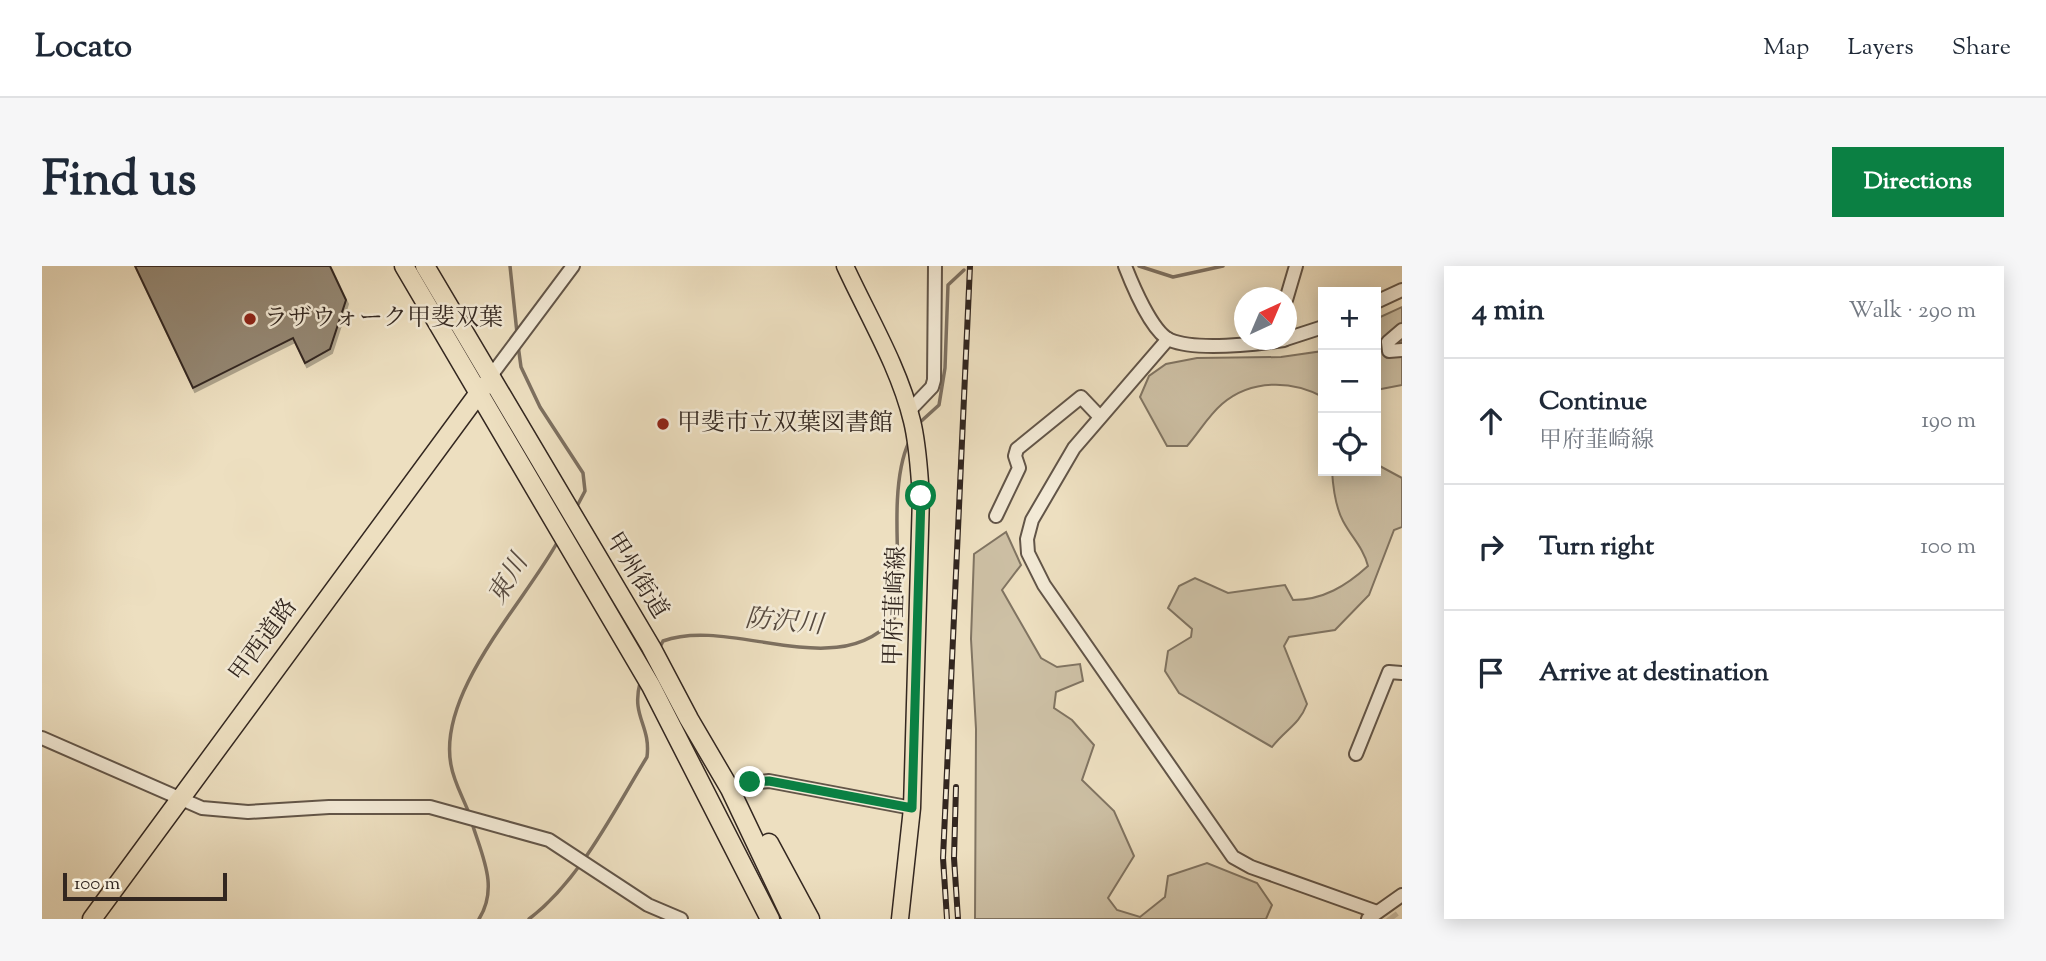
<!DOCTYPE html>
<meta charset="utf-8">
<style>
body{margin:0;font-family:"Sorts Mill Goudy","Noto Serif JP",serif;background:#f6f6f7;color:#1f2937}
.controls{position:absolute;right:21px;top:21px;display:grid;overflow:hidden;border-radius:0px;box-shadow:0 4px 18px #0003}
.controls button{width:63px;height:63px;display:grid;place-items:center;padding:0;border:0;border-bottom:2px solid #e0e1e3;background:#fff;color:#1f2937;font:35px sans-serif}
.compass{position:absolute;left:1192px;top:21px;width:63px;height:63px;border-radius:50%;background:#fff;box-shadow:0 4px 18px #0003;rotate:44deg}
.scale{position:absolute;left:21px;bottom:18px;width:164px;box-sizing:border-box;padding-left:7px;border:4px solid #332720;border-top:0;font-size:19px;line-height:24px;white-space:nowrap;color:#332720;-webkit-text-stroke:5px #f3ead6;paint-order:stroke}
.stop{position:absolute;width:21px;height:21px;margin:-16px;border:5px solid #0b8043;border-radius:50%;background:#fff}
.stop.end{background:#0b8043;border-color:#fff;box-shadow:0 2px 7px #0008}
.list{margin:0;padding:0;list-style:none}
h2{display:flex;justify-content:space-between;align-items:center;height:91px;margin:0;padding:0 28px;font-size:30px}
h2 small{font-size:23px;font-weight:400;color:#747a83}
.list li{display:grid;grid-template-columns:46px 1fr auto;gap:21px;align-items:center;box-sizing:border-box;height:126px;padding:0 28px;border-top:2px solid #e0e1e3}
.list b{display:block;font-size:26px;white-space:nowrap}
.list p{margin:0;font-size:23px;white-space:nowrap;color:#747a83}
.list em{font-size:23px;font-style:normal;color:#747a83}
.icon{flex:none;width:38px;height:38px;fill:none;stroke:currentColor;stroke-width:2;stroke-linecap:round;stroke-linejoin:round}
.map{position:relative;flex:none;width:1360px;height:653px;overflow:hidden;border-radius:0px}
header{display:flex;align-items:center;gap:42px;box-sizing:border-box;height:98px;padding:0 35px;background:#fff;border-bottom:2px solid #e0e1e3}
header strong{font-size:33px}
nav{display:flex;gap:38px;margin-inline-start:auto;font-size:24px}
.intro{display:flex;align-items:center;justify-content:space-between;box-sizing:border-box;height:168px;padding:0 42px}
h1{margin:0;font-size:49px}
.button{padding:18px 32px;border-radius:0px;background:#0b8043;color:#fff;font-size:24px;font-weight:700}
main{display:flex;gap:42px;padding:0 42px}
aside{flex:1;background:#fff;border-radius:0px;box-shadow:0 4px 18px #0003}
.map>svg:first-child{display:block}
</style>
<header>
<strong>Locato</strong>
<nav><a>Map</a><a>Layers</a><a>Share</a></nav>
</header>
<div class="intro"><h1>Find us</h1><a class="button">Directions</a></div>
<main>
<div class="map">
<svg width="1360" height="653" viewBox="0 0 1360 653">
<defs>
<filter id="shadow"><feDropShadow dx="2" dy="4" stdDeviation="0" flood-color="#0004"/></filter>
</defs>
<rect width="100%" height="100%" fill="#eddfc0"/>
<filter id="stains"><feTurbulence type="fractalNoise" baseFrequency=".00286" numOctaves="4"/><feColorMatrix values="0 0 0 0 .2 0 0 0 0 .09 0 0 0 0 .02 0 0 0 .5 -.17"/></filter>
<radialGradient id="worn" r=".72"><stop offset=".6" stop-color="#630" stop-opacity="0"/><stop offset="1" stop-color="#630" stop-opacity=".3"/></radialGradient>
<!-- green -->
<g fill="#cdc0a5" stroke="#807462" stroke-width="2">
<path d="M 1360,41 L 1360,119 L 1334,124 L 1334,53 Z"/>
<path d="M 1281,85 L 1281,131 C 1250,114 1209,113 1180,138 C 1167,149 1157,166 1145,180 L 1125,180 L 1098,131 L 1107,110 L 1124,98 L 1155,92 L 1239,91 Z"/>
<path d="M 1334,198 L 1360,212 L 1360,261 L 1352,264 L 1327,329 L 1293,364 L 1247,371 L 1242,380 L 1265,438 C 1257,459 1244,463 1230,481 L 1137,427 L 1123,405 L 1126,385 L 1149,371 L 1150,363 L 1126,342 L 1137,320 L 1153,312 L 1186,327 L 1243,319 L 1251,334 C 1281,334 1304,320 1326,300 C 1321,281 1310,272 1301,255 C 1293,240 1291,221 1290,205 L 1334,205 Z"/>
<path d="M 964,266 L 979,299 L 960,324 L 999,392 L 1015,401 L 1038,398 L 1041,415 L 1014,426 L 1012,442 L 1030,454 L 1052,479 L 1040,514 L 1072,545 L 1092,590 L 1066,632 L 1075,644 L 1098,651 L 1123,631 L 1126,610 L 1165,597 L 1215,617 L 1230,639 L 1224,653 L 933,653 L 934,463 L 929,373 L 932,288 Z"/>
</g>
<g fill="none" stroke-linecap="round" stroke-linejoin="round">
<!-- stream -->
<g stroke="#7d7060" stroke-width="3.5">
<path d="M 468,0 L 475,67"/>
<path d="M 1097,0 L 1131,11 L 1181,0"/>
<path d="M 476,79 L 479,101 L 498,141 L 541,207 L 543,225 L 533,244"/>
<path d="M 875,159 L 897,139 L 903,102 L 906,19 L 922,4"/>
<path d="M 617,383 L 621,375 C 691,349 802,423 857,346 C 858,298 847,218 867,176"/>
<path d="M 428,550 C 422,533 412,517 409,499 C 395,426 483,336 516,275"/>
<path d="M 430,557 C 440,590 457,621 437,653"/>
<path d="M 487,653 C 539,613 571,546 605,491 C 609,459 589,451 598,417"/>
</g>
</g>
<!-- building -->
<path fill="#948773" stroke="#332720" stroke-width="2" filter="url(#shadow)" d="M 93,0 L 288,0 L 304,34 L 288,83 L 263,97 L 251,72 L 151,122 Z"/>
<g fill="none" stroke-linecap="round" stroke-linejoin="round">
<!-- minor-tunnel -->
<path stroke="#c8baa0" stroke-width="12" stroke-dasharray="12 6" stroke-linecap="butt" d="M 1349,649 L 1352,653"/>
<!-- minor casing -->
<g stroke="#625548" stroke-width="16">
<g id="minor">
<path d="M 1083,0 C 1090,18 1110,66 1128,74 C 1154,85 1214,78 1242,74"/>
<path d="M 1244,34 L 1254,0"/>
<path d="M 1334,36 L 1360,24"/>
<path d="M 1360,64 L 1346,76 L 1347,85 L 1360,84"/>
<path d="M 1126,73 L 1032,182 L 990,254 L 985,273 L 986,287 L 1002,319 L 1191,591 L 1209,601 L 1335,646"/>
<path d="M 1244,73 L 1281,61"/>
<path d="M 448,111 L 531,0"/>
<path d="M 867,145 L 890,121 L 892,114 L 893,0"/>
<path d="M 954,250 L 977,202 L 973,190 L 975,183 L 1039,131 L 1058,151"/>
<path d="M 0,472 L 160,542 L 206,546 L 287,541 L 388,541 L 435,554 L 507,574 L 606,639 L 639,653"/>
<path d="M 1314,488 L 1347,406 L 1360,407"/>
<path d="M 688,523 L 708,517 L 727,515 L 870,542"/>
<path d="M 1326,653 L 1360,629"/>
</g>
</g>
<!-- major casing -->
<g stroke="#332720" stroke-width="19">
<path id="major" d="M 803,0 C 826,50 857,101 870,155 C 876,179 877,205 879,230 L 870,542 L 858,653"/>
</g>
<!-- highway casing -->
<g stroke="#332720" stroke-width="21">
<g id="highway">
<path d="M 362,0 L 609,420 L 728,653"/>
<path d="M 383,0 L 609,381 L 647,453 L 688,523 L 750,653"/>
<path d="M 727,577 L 768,653"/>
<path d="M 50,653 L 442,120"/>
</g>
</g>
<!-- minor -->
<use href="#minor" stroke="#f3ead6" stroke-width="12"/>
<!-- major -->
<use href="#major" stroke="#eddfc0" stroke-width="16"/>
<!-- highway -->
<use href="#highway" stroke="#eddfc0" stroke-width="18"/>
<!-- rail casing -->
<g stroke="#332720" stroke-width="6">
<g id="rail">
<path d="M 914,521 L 912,592 L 916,653"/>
<path d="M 905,653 L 901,592 L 928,0"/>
</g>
</g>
<!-- rail -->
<use href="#rail" stroke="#f3ead6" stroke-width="3.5" stroke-dasharray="10" stroke-linecap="butt"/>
</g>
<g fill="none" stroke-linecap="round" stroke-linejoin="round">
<!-- route -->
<path stroke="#0b8043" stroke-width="9" d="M 708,516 L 727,515 L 870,542 L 879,230"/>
</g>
<!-- markers -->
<g fill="#8f2418" stroke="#f3ead6" stroke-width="2.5">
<circle cx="208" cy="53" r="7"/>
<circle cx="621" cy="158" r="7"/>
</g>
<g text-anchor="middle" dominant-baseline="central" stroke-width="5" stroke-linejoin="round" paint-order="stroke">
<!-- poi labels -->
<g font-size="24" fill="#332720" stroke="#f3ead6" text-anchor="start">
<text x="222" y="53">ラザウォーク甲斐双葉</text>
<text x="635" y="158">甲斐市立双葉図書館</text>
</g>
<!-- street labels -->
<g font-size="24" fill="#332720" stroke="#f3ead6">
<text transform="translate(594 310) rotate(58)">甲州街道</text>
<text transform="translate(854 340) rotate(-88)">甲府韮崎線</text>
<text transform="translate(222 375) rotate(-54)">甲西道路</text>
</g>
<!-- water labels -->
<g font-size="26" font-style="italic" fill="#584b40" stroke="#f3ead6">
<text transform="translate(467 314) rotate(-59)">東川</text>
<text transform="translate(742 357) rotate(5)">防沢川</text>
</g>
</g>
<rect width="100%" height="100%" filter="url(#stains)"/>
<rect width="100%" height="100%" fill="url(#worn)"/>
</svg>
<div class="controls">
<button>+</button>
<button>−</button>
<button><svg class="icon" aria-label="locate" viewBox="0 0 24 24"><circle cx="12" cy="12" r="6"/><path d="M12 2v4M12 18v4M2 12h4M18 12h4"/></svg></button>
</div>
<svg class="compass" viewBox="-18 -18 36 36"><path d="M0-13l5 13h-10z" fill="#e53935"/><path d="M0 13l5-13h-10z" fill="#747a83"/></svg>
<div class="scale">100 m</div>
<div class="stop" style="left:879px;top:230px"></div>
<div class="stop end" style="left:708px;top:516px"></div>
</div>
<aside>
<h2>4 min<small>Walk · 290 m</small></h2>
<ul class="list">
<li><svg class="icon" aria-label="ahead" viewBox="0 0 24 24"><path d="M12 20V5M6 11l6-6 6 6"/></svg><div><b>Continue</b><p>甲府韮崎線</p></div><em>190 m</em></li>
<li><svg class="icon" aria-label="right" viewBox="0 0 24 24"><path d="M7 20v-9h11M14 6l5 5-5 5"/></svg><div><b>Turn right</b></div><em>100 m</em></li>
<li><svg class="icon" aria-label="arrive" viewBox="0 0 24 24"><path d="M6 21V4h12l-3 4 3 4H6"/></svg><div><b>Arrive at destination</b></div></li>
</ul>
</aside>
</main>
